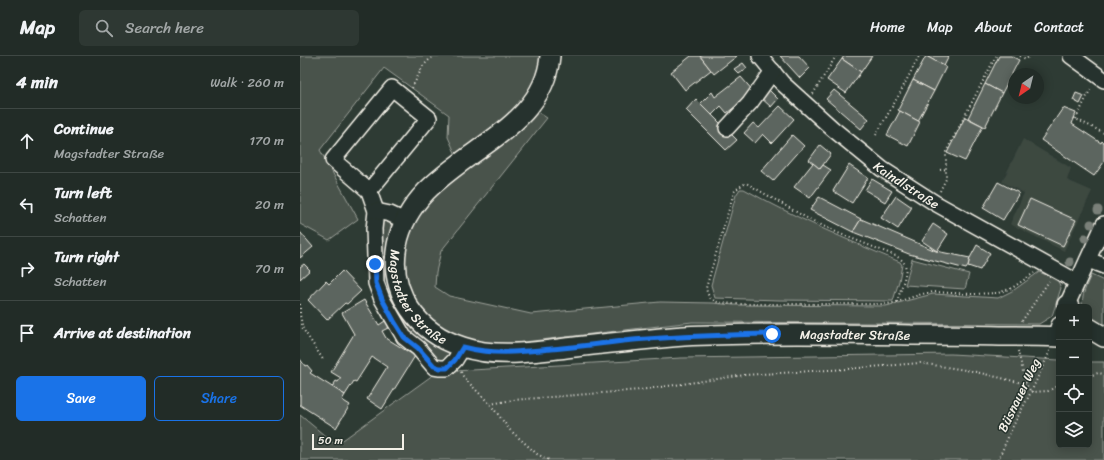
<!DOCTYPE html>
<meta charset="utf-8">
<style>
body{margin:0;font-family:Sriracha,sans-serif;background:#2e3833;color:#f1f3f6}
.controls{position:absolute;right:12px;bottom:12px;display:grid;overflow:hidden;border-radius:6px;box-shadow:0 2px 10px #0003}
.controls button{width:36px;height:36px;display:grid;place-items:center;padding:0;border:0;border-bottom:1px solid #3f4844;background:#222c27;color:#f1f3f6;font:20px sans-serif}
.compass{position:absolute;left:708px;top:12px;width:36px;height:36px;border-radius:50%;background:#222c27;box-shadow:0 2px 10px #0003;rotate:215deg}
.scale{position:absolute;left:12px;bottom:10px;width:92px;box-sizing:border-box;padding-left:4px;border:2px solid #f4f1e8;border-top:0;font-size:11px;line-height:14px;white-space:nowrap;color:#f4f1e8;-webkit-text-stroke:3px #26332d;paint-order:stroke}
.stop{position:absolute;width:12px;height:12px;margin:-9px;border:3px solid #1a73e8;border-radius:50%;background:#fff}
.stop.end{background:#1a73e8;border-color:#fff;box-shadow:0 1px 4px #0008}
.list{margin:0;padding:0;list-style:none}
h2{display:flex;justify-content:space-between;align-items:center;height:52px;margin:0;padding:0 16px;font-size:17px}
h2 small{font-size:13px;font-weight:400;color:#a2a7a7}
.list li{display:grid;grid-template-columns:26px 1fr auto;gap:12px;align-items:center;box-sizing:border-box;height:64px;padding:0 16px;border-top:1px solid #3f4844}
.list b{display:block;font-size:15px;white-space:nowrap}
.list p{margin:0;font-size:13px;white-space:nowrap;color:#a2a7a7}
.list em{font-size:13px;font-style:normal;color:#a2a7a7}
.actions{display:flex;gap:8px;padding:12px 16px}
.actions a{flex:1;padding:9px 0;border:1px solid #1a73e8;border-radius:6px;text-align:center;font-size:14px;color:#1a73e8}
.actions .main{background:#1a73e8;color:#fff}
.icon{flex:none;width:22px;height:22px;fill:none;stroke:currentColor;stroke-width:2;stroke-linecap:round;stroke-linejoin:round}
.map{position:relative;flex:none;width:804px;height:404px;overflow:hidden}
header{display:flex;align-items:center;gap:24px;box-sizing:border-box;height:56px;padding:0 20px;background:#222c27;border-bottom:1px solid #3f4844}
header strong{font-size:19px}
nav{display:flex;gap:22px;margin-inline-start:auto;font-size:14px}
.search{width:280px;height:36px;background:#2e3833;display:flex;align-items:center;gap:10px;box-sizing:border-box;padding:0 14px;border-radius:6px;color:#a2a7a7;font-size:15px}
main{display:flex}
aside{flex:1;background:#222c27}
.map>svg:first-child{display:block}
</style>
<header>
<strong>Map</strong>
<div class="search"><svg class="icon" aria-label="search" viewBox="0 0 24 24"><circle cx="10" cy="10" r="6"/><path d="M15 15l6 6"/></svg>Search here</div>
<nav><a>Home</a><a>Map</a><a>About</a><a>Contact</a></nav>
</header>
<main>
<aside>
<h2>4 min<small>Walk · 260 m</small></h2>
<ul class="list">
<li><svg class="icon" aria-label="ahead" viewBox="0 0 24 24"><path d="M12 20V5M6 11l6-6 6 6"/></svg><div><b>Continue</b><p>Magstadter Straße</p></div><em>170 m</em></li>
<li><svg class="icon" aria-label="left" viewBox="0 0 24 24"><path d="M17 20v-9H6M10 6l-5 5 5 5"/></svg><div><b>Turn left</b><p>Schatten</p></div><em>20 m</em></li>
<li><svg class="icon" aria-label="right" viewBox="0 0 24 24"><path d="M7 20v-9h11M14 6l5 5-5 5"/></svg><div><b>Turn right</b><p>Schatten</p></div><em>70 m</em></li>
<li><svg class="icon" aria-label="arrive" viewBox="0 0 24 24"><path d="M6 21V4h12l-3 4 3 4H6"/></svg><div><b>Arrive at destination</b></div></li>
</ul>
<div class="actions"><a class="main">Save</a><a>Share</a></div>
</aside>
<div class="map">
<svg width="804" height="404" viewBox="0 0 804 404">
<rect width="100%" height="100%" fill="#2e3b34"/>
<filter id="ink" filterUnits="userSpaceOnUse"><feTurbulence type="fractalNoise" baseFrequency=".025" numOctaves="2"/><feDisplacementMap in="SourceGraphic" scale="8" xChannelSelector="R" yChannelSelector="G"/><feConvolveMatrix kernelMatrix="1 2 1 2 8 2 1 2 1" color-interpolation-filters="sRGB"/></filter>
<g filter="url(#ink)">
<!-- built -->
<path fill="#3c4841" d="M 723,83 L 771,112 L 767,124 L 792,135 L 764,195 L 710,168 L 724,137 L 702,126 Z"/>
<!-- green -->
<g fill="#48524c" stroke="#9ea29a">
<path d="M 0,0 L 241,0 L 241,11 L 227,40 L 199,68 L 156,99 L 148,81 L 149,59 L 84,12 L 20,94 L 58,163 L 29,184 L 0,168 Z"/>
<path d="M 236,55 L 247,62 L 141,195 L 136,216 L 135,231 L 149,240 L 231,258 L 360,246 L 413,247 L 434,249 L 586,250 L 633,238 L 698,242 L 714,234 L 739,216 L 757,223 L 761,232 L 752,260 L 739,268 L 392,266 L 207,288 C 192,288 176,288 162,282 C 152,278 141,272 133,265 C 107,244 98,204 112,174 C 117,161 125,151 134,141 Z"/>
<path d="M 440,133 L 444,133 C 494,161 547,184 600,206 L 602,209 L 599,225 L 593,245 L 479,244 L 415,242 L 411,229 L 436,139 Z"/>
<path d="M 83,164 L 90,165 C 93,172 90,177 88,183 C 87,188 86,193 86,198 C 84,234 102,269 132,288 C 137,291 143,294 149,296 L 151,298 L 147,305 L 140,306 L 133,301 L 109,279 L 83,234 L 80,168 Z"/>
<path d="M 612,203 L 669,218 L 665,233 L 605,229 Z"/>
<path d="M 791,219 L 804,225 L 804,272 L 789,266 L 789,251 L 782,251 C 782,239 786,230 791,219 Z"/>
<path d="M 651,298 L 759,304 L 759,389 L 789,389 L 789,306 L 804,306 L 804,404 L 0,404 L 0,359 L 36,389 L 137,316 L 381,302 Z"/>
</g>
<!-- building -->
<g fill="#5c655e" stroke="#f4f1e8">
<path d="M 391,0 L 400,0 L 411,14 L 385,34 L 371,16 Z"/>
<path d="M 400,0 L 437,0 L 414,18 Z"/>
<path d="M 480,0 L 499,0 L 510,12 L 500,22 Z"/>
<path d="M 544,0 L 572,0 L 561,16 L 542,3 Z"/>
<path d="M 626,0 L 649,0 L 644,10 Z"/>
<path d="M 626,0 L 646,11 L 634,35 L 613,24 Z"/>
<path d="M 699,0 L 711,0 L 719,4 L 702,37 L 685,28 Z"/>
<path d="M 542,3 L 561,16 L 546,37 L 527,24 Z"/>
<path d="M 443,7 L 447,12 L 439,18 L 434,13 Z"/>
<path d="M 441,21 L 454,36 L 427,57 L 421,50 L 412,59 L 400,48 L 412,36 L 415,41 Z"/>
<path d="M 613,24 L 634,35 L 618,65 L 598,54 Z"/>
<path d="M 685,28 L 702,37 L 685,71 L 668,62 Z"/>
<path d="M 467,32 L 478,43 L 471,51 L 459,40 Z"/>
<path d="M 534,34 L 569,63 L 561,73 L 526,43 Z"/>
<path d="M 776,37 L 784,40 L 780,48 L 773,44 Z"/>
<path d="M 396,43 L 437,84 L 426,94 L 386,54 Z"/>
<path d="M 480,50 L 494,63 L 472,87 L 463,78 L 455,87 L 444,77 L 453,67 L 459,72 Z"/>
<path d="M 763,52 L 776,57 L 772,68 L 801,87 L 802,85 L 804,87 L 804,106 L 794,120 L 741,84 Z"/>
<path d="M 600,55 L 620,66 L 608,90 L 587,79 Z"/>
<path d="M 665,61 L 683,70 L 665,105 L 647,97 Z"/>
<path d="M 492,79 L 504,90 L 473,125 L 461,115 Z"/>
<path d="M 520,89 L 531,98 L 520,113 L 509,104 Z"/>
<path d="M 513,107 L 520,113 L 523,109 L 531,114 L 510,142 L 494,131 Z"/>
<path d="M 549,109 L 568,122 L 552,147 L 533,135 Z"/>
<path d="M 572,123 L 592,135 L 585,146 L 565,134 Z"/>
<path d="M 698,126 L 719,137 L 703,164 L 683,152 Z"/>
<path d="M 596,140 L 612,151 L 598,173 L 581,162 Z"/>
<path d="M 519,141 L 561,163 L 553,176 L 510,154 Z"/>
<path d="M 730,143 L 776,164 L 763,190 L 718,169 Z"/>
<path d="M 561,163 L 636,195 L 670,202 L 668,210 L 666,213 L 609,198 L 553,176 Z"/>
<path d="M 633,168 L 648,178 L 637,195 L 622,185 Z"/>
<path d="M 0,176 L 13,191 L 0,202 Z"/>
<path d="M 677,189 L 690,197 L 680,214 L 668,210 L 670,202 Z"/>
<path d="M 4,208 L 10,214 L 0,223 L 0,211 Z"/>
<path d="M 42,215 L 61,235 L 47,248 L 45,247 L 27,264 L 8,244 L 26,225 L 29,228 Z"/>
<path d="M 64,244 L 79,269 L 88,263 L 92,270 L 82,275 L 86,282 L 115,300 L 82,353 L 67,343 L 87,311 L 72,301 L 56,326 L 54,325 L 45,339 L 32,331 L 36,325 L 38,326 L 41,322 L 31,316 L 54,278 L 42,257 Z"/>
<path d="M 0,303 L 5,310 L 7,309 L 12,315 L 10,317 L 45,339 L 42,344 L 50,349 L 36,372 L 0,349 Z"/>
</g>
<g fill="none" stroke-linecap="round" stroke-linejoin="round">
<!-- minor casing -->
<g stroke="#f4f1e8" stroke-width="18">
<g id="minor">
<path id="s1" d="M 460,0 L 482,27 L 533,73 L 582,113 L 635,147 L 777,226"/>
<path d="M 771,0 L 804,24"/>
<path d="M 427,72 L 450,47 L 473,15"/>
<path d="M 69,135 L 33,104 L 92,32 L 129,62 L 69,135 L 76,155 L 74,173 L 76,227 L 82,243 L 104,281 L 118,292 L 134,311 L 140,312 L 147,312 L 155,304 L 163,291"/>
<path d="M 76,155 L 90,158 L 105,165"/>
<path d="M 788,204 L 804,210"/>
<path d="M 766,251 L 804,168"/>
<path d="M 755,281 L 759,269"/>
</g>
</g>
<!-- major casing -->
<g stroke="#f4f1e8" stroke-width="22">
<g id="major">
<path id="s2" d="M 250,0 C 243,89 114,100 97,189 C 88,237 118,277 163,291 C 199,303 238,295 275,291 C 311,287 347,283 384,280 C 421,278 459,278 497,278 C 535,278 573,278 611,279 C 640,279 670,279 700,280 C 719,280 739,280 759,281"/>
<path d="M 767,249 L 769,251"/>
<path d="M 789,272 L 804,281"/>
</g>
</g>
<!-- path -->
<g stroke="#f4f1e8" stroke-width="2" stroke-dasharray="1 3" stroke-linecap="butt">
<path d="M 720,0 L 726,3 L 730,0"/>
<path d="M 112,32 L 123,10 L 133,0"/>
<path d="M 513,38 L 536,0"/>
<path d="M 774,62 L 804,77"/>
<path d="M 776,63 L 791,32"/>
<path d="M 576,79 L 600,37 L 619,0"/>
<path d="M 640,114 L 647,113"/>
<path d="M 640,135 L 646,123 L 646,96 L 696,0"/>
<path d="M 597,246 C 599,237 608,217 605,209 C 603,204 599,202 596,200 L 538,177 L 507,162 L 446,127 L 439,131 L 434,136 L 406,232 C 409,248 419,246 433,248 L 587,248 L 597,246 L 622,238 L 633,236 L 673,238 L 698,237 L 712,232 L 734,217"/>
<path d="M 0,248 L 0,259 L 3,273 L 24,305"/>
<path d="M 722,265 L 749,225"/>
<path d="M 718,295 L 726,328 L 731,336 L 748,335 L 759,329"/>
<path d="M 161,316 L 164,322 L 190,348 L 210,374 L 237,398 L 249,404"/>
<path d="M 789,320 L 798,317 L 804,318"/>
<path d="M 190,348 L 213,344 L 340,334 L 445,319 L 547,313 L 620,307 L 672,315 L 726,328"/>
<path d="M 698,404 L 713,370 L 731,336 L 750,295"/>
</g>
<!-- minor -->
<use href="#minor" stroke="#26332d" stroke-width="15"/>
<!-- major -->
<use href="#major" stroke="#26332d" stroke-width="19"/>
</g>
<!-- trees -->
<g fill="#7a8079">
<circle cx="798" cy="154" r="4.5"/>
<circle cx="791" cy="168" r="4.5"/>
<circle cx="785" cy="182" r="4.5"/>
<circle cx="770" cy="206" r="4.5"/>
</g>
</g>
<g fill="none" stroke-linecap="round" stroke-linejoin="round" filter="url(#ink)">
<!-- route -->
<path stroke="#1a73e8" stroke-width="5" d="M 75,208 L 76,227 L 82,243 L 94,265 L 104,281 L 118,292 L 134,310 L 140,312 L 147,312 L 155,304 L 163,291 C 193,299 220,296 251,293 C 275,291 299,288 323,285 C 373,280 422,279 472,278"/>
</g>
<g text-anchor="middle" dominant-baseline="central" stroke-width="3" stroke-linejoin="round" paint-order="stroke">
<!-- street labels -->
<g font-size="13" fill="#f4f1e8" stroke="#26332d">
<text stroke="none"><textPath href="#s1" startOffset="196">Kaindlstraße</textPath></text>
<text stroke="none"><textPath href="#s2" startOffset="311">Magstadter Straße</textPath></text>
<text stroke="none"><textPath href="#s2" startOffset="778">Magstadter Straße</textPath></text>
<text transform="translate(719 339) rotate(-64)">Büsnauer Weg</text>
</g>
</g>
</svg>
<div class="controls">
<button>+</button>
<button>−</button>
<button><svg class="icon" aria-label="locate" viewBox="0 0 24 24"><circle cx="12" cy="12" r="6"/><path d="M12 2v4M12 18v4M2 12h4M18 12h4"/></svg></button>
<button><svg class="icon" aria-label="layers" viewBox="0 0 24 24"><path d="M12 4l9 5-9 5-9-5zM3 14l9 5 9-5"/></svg></button>
</div>
<svg class="compass" viewBox="-18 -18 36 36"><path d="M0-13l5 13h-10z" fill="#e53935"/><path d="M0 13l5-13h-10z" fill="#a2a7a7"/></svg>
<div class="scale">50 m</div>
<div class="stop" style="left:472px;top:278px"></div>
<div class="stop end" style="left:75px;top:208px"></div>
</div>
</main>
